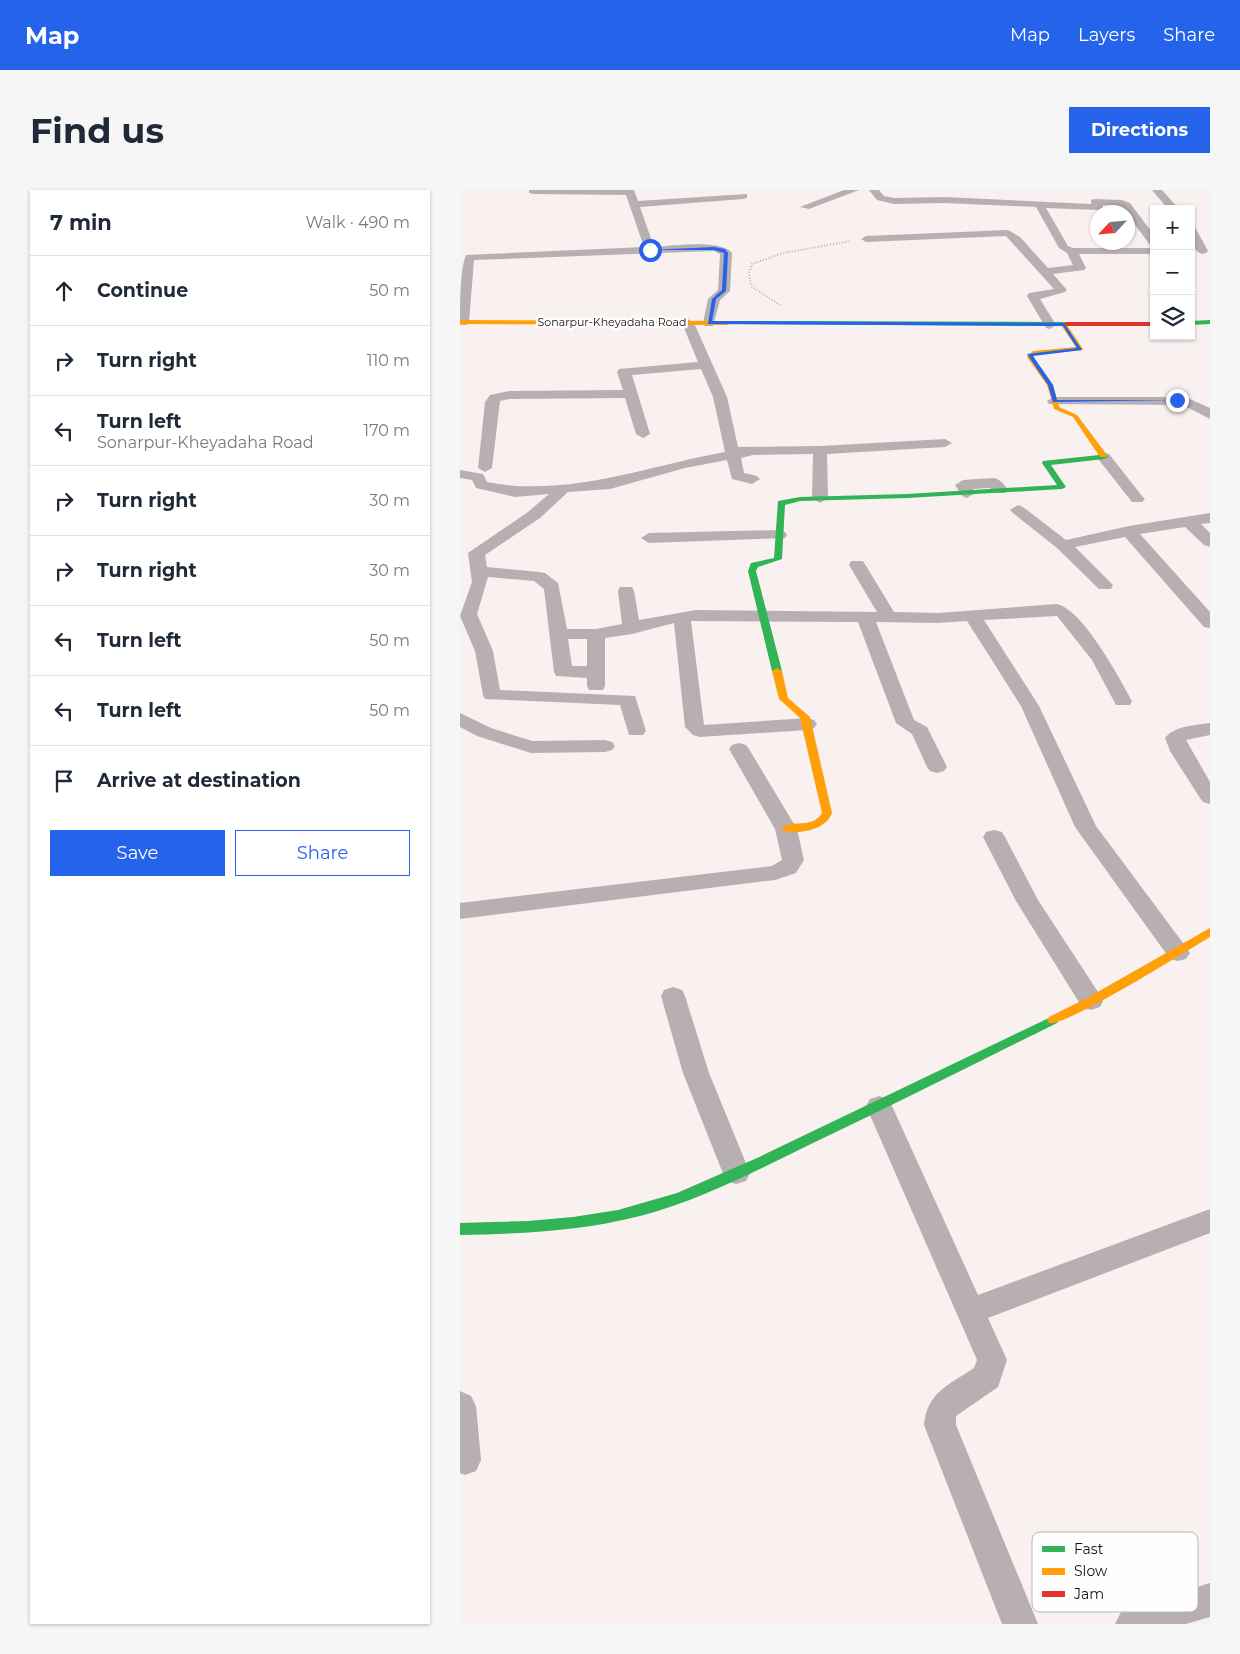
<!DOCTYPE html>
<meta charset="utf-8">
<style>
body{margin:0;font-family:Montserrat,sans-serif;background:#f6f6f7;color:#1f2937}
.controls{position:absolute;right:15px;top:15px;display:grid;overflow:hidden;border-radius:0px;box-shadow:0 1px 4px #0004}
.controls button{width:45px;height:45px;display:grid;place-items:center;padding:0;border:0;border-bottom:1px solid #e0e1e3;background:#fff;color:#1f2937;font:25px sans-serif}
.compass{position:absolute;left:630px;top:15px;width:45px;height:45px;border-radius:50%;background:#fff;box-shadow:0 1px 4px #0004;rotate:244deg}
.stop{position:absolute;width:15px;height:15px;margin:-11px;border:4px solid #2563eb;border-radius:50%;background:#fff}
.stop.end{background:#2563eb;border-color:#fff;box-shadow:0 1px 5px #0008}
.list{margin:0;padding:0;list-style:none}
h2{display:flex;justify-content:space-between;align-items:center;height:65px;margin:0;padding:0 20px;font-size:21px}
h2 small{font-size:16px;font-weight:400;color:#747a83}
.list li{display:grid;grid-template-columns:32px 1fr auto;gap:15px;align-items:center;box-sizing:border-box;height:70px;padding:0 20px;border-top:1px solid #e0e1e3}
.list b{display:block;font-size:19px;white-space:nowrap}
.list p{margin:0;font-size:16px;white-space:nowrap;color:#747a83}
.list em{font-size:16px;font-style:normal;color:#747a83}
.actions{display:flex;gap:10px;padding:15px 20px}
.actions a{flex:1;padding:11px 0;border:1px solid #2563eb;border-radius:0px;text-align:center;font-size:18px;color:#2563eb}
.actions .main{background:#2563eb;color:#fff}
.icon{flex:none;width:28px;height:28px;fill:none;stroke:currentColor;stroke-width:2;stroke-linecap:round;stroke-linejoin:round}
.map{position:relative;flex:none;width:750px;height:1434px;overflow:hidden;border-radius:0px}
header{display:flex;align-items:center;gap:30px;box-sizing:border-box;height:70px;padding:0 25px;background:#2563eb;color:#fff}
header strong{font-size:24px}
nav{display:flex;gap:28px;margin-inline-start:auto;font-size:18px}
.intro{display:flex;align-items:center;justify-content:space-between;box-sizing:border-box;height:120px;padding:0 30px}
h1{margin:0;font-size:35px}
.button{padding:12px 22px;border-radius:0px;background:#2563eb;color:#fff;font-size:18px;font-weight:700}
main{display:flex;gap:30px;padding:0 30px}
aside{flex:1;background:#fff;border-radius:0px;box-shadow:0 1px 4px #0004}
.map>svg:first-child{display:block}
</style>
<header>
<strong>Map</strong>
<nav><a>Map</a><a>Layers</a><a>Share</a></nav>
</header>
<div class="intro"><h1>Find us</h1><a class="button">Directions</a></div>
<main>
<aside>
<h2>7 min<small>Walk · 490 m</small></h2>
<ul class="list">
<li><svg class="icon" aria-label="ahead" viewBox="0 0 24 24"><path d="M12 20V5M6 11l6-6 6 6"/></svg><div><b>Continue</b></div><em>50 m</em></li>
<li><svg class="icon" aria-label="right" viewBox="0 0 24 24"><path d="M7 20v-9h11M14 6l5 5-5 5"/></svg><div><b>Turn right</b></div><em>110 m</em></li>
<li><svg class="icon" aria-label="left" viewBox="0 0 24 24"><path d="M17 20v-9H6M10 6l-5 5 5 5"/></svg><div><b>Turn left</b><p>Sonarpur-Kheyadaha Road</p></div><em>170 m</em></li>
<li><svg class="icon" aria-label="right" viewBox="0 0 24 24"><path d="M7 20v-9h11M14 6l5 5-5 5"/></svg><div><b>Turn right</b></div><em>30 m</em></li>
<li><svg class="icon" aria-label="right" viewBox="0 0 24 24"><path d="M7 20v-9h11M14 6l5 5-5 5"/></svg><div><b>Turn right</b></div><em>30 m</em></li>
<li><svg class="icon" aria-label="left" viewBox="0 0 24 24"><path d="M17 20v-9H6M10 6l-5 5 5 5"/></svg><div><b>Turn left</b></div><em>50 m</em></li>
<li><svg class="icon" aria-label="left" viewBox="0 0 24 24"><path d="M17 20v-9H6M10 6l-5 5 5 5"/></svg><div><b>Turn left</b></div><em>50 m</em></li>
<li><svg class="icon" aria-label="arrive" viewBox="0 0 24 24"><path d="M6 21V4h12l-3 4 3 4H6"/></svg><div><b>Arrive at destination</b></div></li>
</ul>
<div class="actions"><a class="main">Save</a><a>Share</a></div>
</aside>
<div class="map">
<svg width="750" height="1434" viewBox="0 0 750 1434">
<rect width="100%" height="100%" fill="#f9f0f0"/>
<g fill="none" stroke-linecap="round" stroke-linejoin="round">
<!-- path -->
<path stroke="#b9b2b4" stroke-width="2" stroke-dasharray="1 2" stroke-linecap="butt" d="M 320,115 L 291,96 L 289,82 L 292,74 L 323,63 L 391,51"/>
<!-- street -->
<g fill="#b8afb2" fill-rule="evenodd">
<path d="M 69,0 L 174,0 L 178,11 L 287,4 L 287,8 L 283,9 L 180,17 L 194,57 C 212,56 261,49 272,63 L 270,101 L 260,110 L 253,136 L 245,136 L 243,133 L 248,109 L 258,100 L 260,64 L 254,61 L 14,70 L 9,132 L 7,135 L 0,135 C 0,117 0,79 6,65 L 184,57 L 166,5 L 73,4 L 69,3 Z"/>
<path d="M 384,0 L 399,0 L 349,19 L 340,17 Z"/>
<path d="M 409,0 L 419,0 L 424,6 L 434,8 L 485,7 L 631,14 L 631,10 L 635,9 L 662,10 L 670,13 L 694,45 L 694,56 L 690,55 L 662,17 L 643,15 L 643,19 L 639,20 L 586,18 L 608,56 L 613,58 L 694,58 L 694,64 L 619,64 L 626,78 L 624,80 L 593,84 L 607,100 L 605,102 L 580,109 L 596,135 L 590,139 L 586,138 L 567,106 L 569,103 L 594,99 L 546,46 L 406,52 L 401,49 L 406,46 L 548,40 L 560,47 L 588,78 L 613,75 L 607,63 L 599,58 L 576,17 L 485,13 L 434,14 L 417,10 Z"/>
<path d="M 692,0 L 702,0 L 719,19 L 708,19 Z"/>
<path d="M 731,36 L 736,39 L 748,61 L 746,63 L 742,64 C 731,60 731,46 731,36 Z"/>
<path d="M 228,129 L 234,133 L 267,207 L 278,257 L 360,256 L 485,249 L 492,253 L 485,257 L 367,264 L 368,308 L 360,313 L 352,308 L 353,264 L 293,265 L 281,268 L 284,283 L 297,286 L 300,289 L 292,294 L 272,289 L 267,270 L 225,278 L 150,299 L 108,302 L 80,328 L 25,365 L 27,377 L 79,382 L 85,383 L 98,393 L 107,439 L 136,439 L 162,434 L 158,401 L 160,397 L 172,397 L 174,401 L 179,430 L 236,420 L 417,422 L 389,375 L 391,371 L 403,371 L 434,422 L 478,423 L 597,414 C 623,420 659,487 672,511 L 670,515 L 656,515 L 632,470 L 597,426 L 524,430 L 579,516 L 636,636 L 726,757 L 730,763 L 726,769 L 718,771 L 710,769 L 615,637 L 561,516 L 507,431 L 478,433 L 416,432 L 454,530 L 467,537 L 487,577 L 484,581 L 477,583 L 470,581 L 467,577 L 452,544 L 436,533 L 398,432 L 231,431 L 244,535 L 347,528 L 354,530 L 357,534 L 354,538 L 347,540 L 240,547 L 233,545 L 225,537 L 214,433 L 172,444 L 145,448 L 145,496 L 143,500 L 129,500 L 127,496 L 127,488 L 96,486 L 94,482 L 84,399 L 74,391 L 28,387 L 17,424 L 33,461 L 40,500 L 175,506 L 186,541 L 183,545 L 169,545 L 160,515 L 25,509 L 23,505 L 15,461 L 0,426 L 12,392 L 8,363 L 68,322 L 89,304 L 55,307 L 16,298 L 12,290 L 0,288 L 0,280 L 23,284 L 27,292 C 107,308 187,276 265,262 L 253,207 L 241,179 L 172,185 L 190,244 L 183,248 L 176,244 L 165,208 L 49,209 L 40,211 L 32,278 L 25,282 L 18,278 L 25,212 L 30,205 L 49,201 L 163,200 L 157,182 L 159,179 L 238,172 L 222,133 ZM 108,449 L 127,449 L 127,476 L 112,476 Z"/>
<path d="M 594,207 L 725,207 L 750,218 L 750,229 L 723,215 L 589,214 L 587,211 Z"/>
<path d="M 644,263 L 649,264 L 682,306 L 685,309 L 682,312 L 672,312 L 639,270 L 637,267 L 639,264 Z"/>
<path d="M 534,288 C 541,290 544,294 548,300 L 545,303 L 535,303 L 530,298 L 513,299 L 515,303 L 507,308 L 502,306 L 495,295 L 503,290 Z"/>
<path d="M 558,315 L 563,317 L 606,350 L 669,336 L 750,323 L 750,333 L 741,334 L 750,343 L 750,357 L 744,355 L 725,337 L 680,344 L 750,422 L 750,438 L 744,437 L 665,347 L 615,357 L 653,395 L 651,399 L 639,399 L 597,358 L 553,323 L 550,320 Z"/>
<path d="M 319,340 L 325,342 L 327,345 L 325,348 L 189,353 L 181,348 L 189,343 Z"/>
<path d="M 0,523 L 31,538 L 72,551 L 145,550 L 152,552 L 155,556 L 152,560 L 145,562 L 71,563 L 17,546 L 0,537 Z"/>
<path d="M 750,533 L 750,545 L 726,550 L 750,592 L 750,614 L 743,612 L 740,608 L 710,561 L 705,548 C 714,536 736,535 750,533 Z"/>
<path d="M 279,553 L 286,555 L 289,559 L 337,639 L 344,670 L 336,683 L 315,690 L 0,729 L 0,713 L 312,676 L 322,670 L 315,639 L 269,559 L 272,555 Z"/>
<path d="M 534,640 L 542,642 L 545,647 L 578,710 L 640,805 L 643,811 L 640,817 L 631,820 L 622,817 L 556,711 L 523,647 L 526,642 Z"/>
<path d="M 213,797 L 222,800 L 225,806 L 249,883 L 290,983 L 286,991 L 276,994 L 266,991 L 223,883 L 201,806 L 204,800 Z"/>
<path d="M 419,906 L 428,909 L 432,916 L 518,1105 L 750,1019 L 750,1043 L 528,1128 L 547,1170 L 538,1197 L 496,1226 L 496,1235 L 578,1434 L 542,1434 L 464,1235 C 467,1202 489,1195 514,1178 L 517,1170 L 406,916 L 410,909 Z"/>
<path d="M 0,1201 L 11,1206 L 16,1216 L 21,1270 L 16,1281 L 5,1285 L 0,1283 Z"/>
<path d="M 750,1393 L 750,1427 L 726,1434 L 655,1434 L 661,1422 L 672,1416 Z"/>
</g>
<!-- fast -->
<g fill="#30b455" fill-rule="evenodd">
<path d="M 750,130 L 750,134 L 731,135 L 731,131 Z"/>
<path d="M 268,131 L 606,132 L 609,134 L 606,136 L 266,134 L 266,132 Z"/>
<path d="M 640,263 L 646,263 L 648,267 L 644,269 L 591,275 L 606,297 L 602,299 L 447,308 L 340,311 L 325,315 L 322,369 L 298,377 L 296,381 L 322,481 L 317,484 L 312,481 L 288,381 L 291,373 L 314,368 L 318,311 L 340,307 L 447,304 L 597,295 L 582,273 L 583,271 L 639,265 Z"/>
<path d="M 593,826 L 597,827 L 599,830 L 597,833 C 516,873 435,914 353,953 C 297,980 241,1010 180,1026 C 121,1041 61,1044 0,1045 L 0,1033 L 68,1031 L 113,1027 L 158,1020 L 217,1003 L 297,968 Z"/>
</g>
<!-- slow -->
<g fill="#ff9f0a" fill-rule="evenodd">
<path d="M 0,130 L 268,131 L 271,133 L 268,135 L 0,134 Z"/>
<path d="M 604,133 L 607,135 L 623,159 L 622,160 L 575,165 L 573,167 L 593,195 L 599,217 L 617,225 L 647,265 L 646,267 L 640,267 L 613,227 L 594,219 L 587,195 L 567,167 L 573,161 L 616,157 L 601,135 Z"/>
<path d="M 317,478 L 322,481 L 328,508 L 350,527 L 372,623 C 370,628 367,632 362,635 C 354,641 328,646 321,639 C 332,628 352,640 362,623 L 340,528 L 319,509 L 312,481 Z"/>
<path d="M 750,738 L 750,747 C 728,760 604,838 589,833 L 587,830 L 589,827 L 627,808 Z"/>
</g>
<!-- jam -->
<path fill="#e5322d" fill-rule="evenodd" d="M 694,132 L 694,136 L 606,136 L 603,134 L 606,132 Z"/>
</g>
<!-- route -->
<path fill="#2563eb" d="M 254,57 L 265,59 L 268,63 L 266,101 L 256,109 L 252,131 L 604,133 L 622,160 L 573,166 L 593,195 L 597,210 L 720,210 L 593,212 L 588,195 L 567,164 L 617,158 L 603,136 L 248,134 L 252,109 L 262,100 L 264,63 L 254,60 L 188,60 Z"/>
<g text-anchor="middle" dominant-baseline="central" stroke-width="5" stroke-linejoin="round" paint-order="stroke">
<!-- far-street labels -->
<g font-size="11" fill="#181010" stroke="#fefefe">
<text x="152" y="132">Sonarpur-Kheyadaha Road</text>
</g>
</g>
<!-- legend -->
<rect x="572" y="1342" width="166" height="80" rx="8" fill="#fefefe" stroke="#b9b7b7" stroke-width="1"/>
<rect x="582" y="1356" width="23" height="6" fill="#30b455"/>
<rect x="582" y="1378" width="23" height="7" fill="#ff9f0a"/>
<rect x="582" y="1401" width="23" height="6" fill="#e5322d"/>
<g font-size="14" fill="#181010">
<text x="614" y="1364">Fast</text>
<text x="614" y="1386">Slow</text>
<text x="614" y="1409">Jam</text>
</g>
</svg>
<div class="controls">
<button>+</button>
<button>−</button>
<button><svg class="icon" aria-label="layers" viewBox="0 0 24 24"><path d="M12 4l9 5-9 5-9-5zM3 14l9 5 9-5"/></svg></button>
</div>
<svg class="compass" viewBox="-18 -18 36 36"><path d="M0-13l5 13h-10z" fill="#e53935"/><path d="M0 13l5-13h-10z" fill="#747a83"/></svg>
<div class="stop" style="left:190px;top:60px"></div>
<div class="stop end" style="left:717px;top:210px"></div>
</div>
</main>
